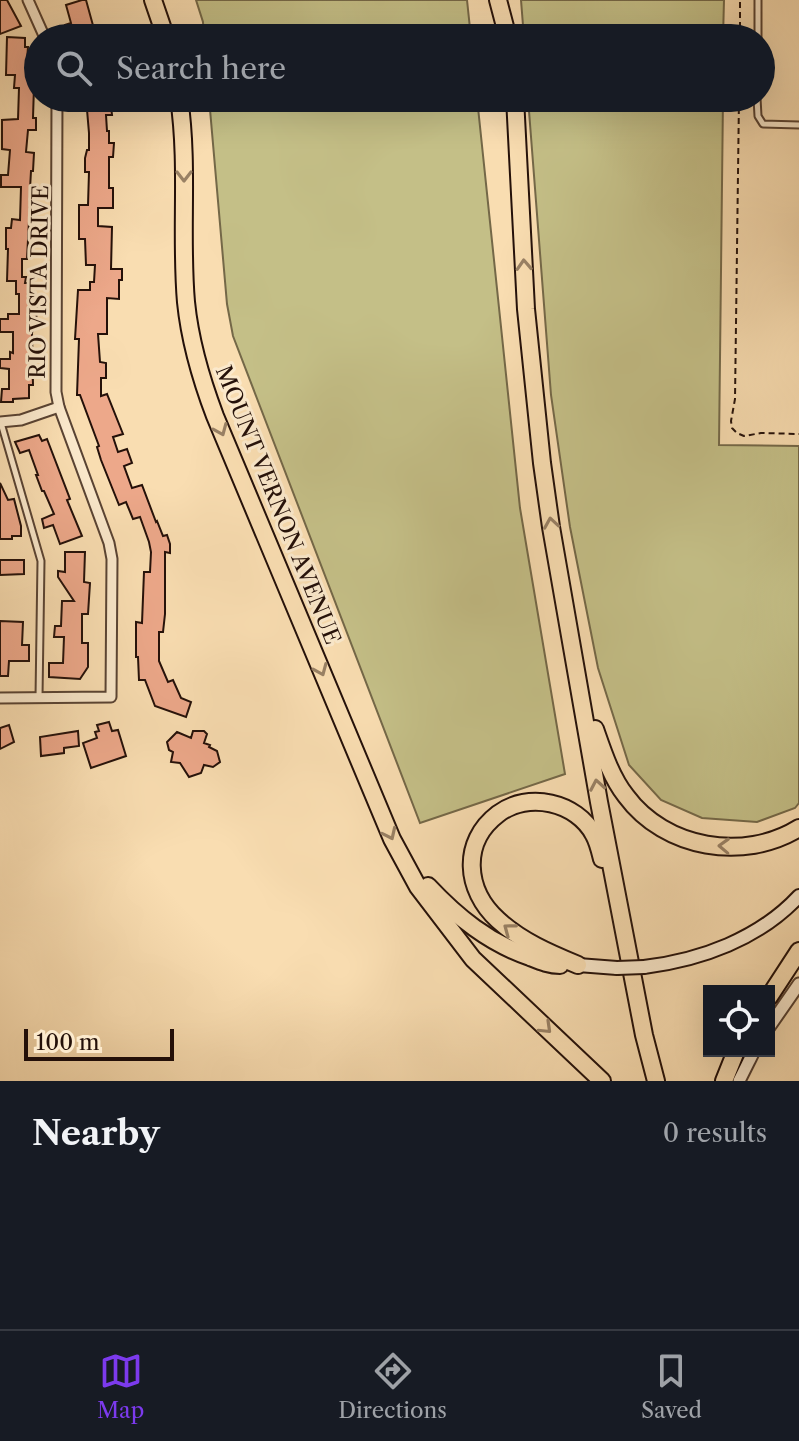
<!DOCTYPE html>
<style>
body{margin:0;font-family:"Libre Caslon Text",serif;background:#242831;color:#f1f3f6}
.controls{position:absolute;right:24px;bottom:24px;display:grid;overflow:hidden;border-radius:0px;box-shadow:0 8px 32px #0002}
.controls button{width:72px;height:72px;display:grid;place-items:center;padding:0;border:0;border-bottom:2px solid #363941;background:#171b24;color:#f1f3f6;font:40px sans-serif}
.scale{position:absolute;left:24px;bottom:20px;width:150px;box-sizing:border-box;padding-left:8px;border:4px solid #241009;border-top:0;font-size:22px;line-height:28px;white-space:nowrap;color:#241009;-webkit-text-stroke:6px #fbe9cc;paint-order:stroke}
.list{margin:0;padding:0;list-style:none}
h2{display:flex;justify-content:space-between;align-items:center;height:104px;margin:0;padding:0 32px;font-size:34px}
h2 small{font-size:26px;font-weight:400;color:#9ea1a6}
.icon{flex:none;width:44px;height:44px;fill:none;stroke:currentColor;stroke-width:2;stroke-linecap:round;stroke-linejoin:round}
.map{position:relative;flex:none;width:799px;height:1081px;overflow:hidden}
.search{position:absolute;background:#171b24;box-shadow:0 8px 32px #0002;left:24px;right:24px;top:24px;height:88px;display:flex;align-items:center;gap:20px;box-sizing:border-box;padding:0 28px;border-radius:44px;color:#9ea1a6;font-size:30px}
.sheet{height:248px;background:#171b24}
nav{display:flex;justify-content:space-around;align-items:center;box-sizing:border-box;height:112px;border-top:2px solid #363941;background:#171b24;font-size:22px;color:#9ea1a6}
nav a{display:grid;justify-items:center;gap:4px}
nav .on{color:#7c3aed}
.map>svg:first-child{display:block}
</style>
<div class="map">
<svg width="799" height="1081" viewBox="0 0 799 1081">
<rect width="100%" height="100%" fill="#f9ddb1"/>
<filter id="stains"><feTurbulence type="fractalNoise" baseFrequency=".0025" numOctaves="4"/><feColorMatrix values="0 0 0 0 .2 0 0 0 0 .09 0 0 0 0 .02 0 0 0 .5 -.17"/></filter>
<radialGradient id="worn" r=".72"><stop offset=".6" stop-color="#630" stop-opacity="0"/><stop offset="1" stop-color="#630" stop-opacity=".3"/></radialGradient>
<!-- green -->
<g fill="#c4bf87" stroke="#746848" stroke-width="2">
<path d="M 196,0 L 467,0 L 471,38 L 204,38 L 203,22 Z"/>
<path d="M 521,0 L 724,0 L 723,38 L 524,38 Z"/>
<path d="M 209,98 L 477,98 L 520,508 L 565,774 L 420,823 L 233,336 L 227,304 Z"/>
<path d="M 528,98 L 723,98 L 719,445 L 799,446 L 799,803 L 795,808 L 757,822 L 702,818 L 661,800 L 629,765 L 598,668 L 570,527 L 551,395 Z"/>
</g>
<!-- building -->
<g fill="#eda88a" stroke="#241009" stroke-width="2">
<path d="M 0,0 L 7,0 L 21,26 L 0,34 Z"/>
<path d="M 82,0 L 86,0 L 94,29 L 68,37 L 65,25 L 71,23 L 66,5 Z"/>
<path d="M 7,37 L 25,38 L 25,47 L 28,47 L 27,60 L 29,60 L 29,81 L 30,81 L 30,86 L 34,86 L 33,118 L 36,118 L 36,130 L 28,130 L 26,152 L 34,153 L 33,171 L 31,171 L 30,189 L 32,189 L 33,199 L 33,221 L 29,221 L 27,259 L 22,259 L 22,277 L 26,277 L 25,283 L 34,283 L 34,299 L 36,299 L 37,305 L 36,323 L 34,323 L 32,333 L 33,385 L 29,385 L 29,398 L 13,399 L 13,402 L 1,402 L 2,389 L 9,389 L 9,369 L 0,368 L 0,359 L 10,359 L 10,352 L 13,353 L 13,332 L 0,332 L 0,319 L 8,319 L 8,314 L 19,314 L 19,294 L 16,294 L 16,281 L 7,281 L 8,249 L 6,249 L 6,228 L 11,228 L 12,219 L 20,220 L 21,187 L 1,187 L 1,175 L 8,175 L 10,150 L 2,149 L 2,120 L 18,119 L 19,88 L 14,88 L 15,75 L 6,75 Z"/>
<path d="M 86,98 L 110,98 L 112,115 L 106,115 L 107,131 L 109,131 L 109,143 L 114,143 L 113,157 L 109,157 L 109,188 L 113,188 L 113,208 L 98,208 L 98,226 L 112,227 L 111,269 L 122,269 L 122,280 L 119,280 L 119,299 L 107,298 L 107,334 L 98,334 L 100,362 L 106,363 L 106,378 L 101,378 L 101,396 L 107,394 L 123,434 L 113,437 L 118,452 L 127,449 L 132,463 L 124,466 L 132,488 L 142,485 L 156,522 L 157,521 L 163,536 L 167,535 L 170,544 L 170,553 L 165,552 L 165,614 L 163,632 L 159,632 L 159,661 L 168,682 L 173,680 L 181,698 L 191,702 L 186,717 L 155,706 L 145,680 L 139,680 L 138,657 L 136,657 L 136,622 L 142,623 L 144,572 L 150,572 L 151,552 L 149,542 L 140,517 L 133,519 L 126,502 L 119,505 L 101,460 L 97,447 L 99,446 L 80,395 L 77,395 L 79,339 L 75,339 L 78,290 L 90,290 L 90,282 L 94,282 L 95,265 L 86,265 L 85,239 L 79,239 L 79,205 L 88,205 L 89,172 L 85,172 L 85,158 L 87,150 L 89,150 L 89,133 Z"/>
<path d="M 39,435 L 42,441 L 47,439 L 70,499 L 67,500 L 82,536 L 60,544 L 53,525 L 44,528 L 42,519 L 54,514 L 44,491 L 42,491 L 36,475 L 38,475 L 29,450 L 20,453 L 15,442 Z"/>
<path d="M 0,483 L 8,500 L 14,499 L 21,526 L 21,536 L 12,536 L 12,539 L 0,539 Z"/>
<path d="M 65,552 L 85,552 L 84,582 L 90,583 L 88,614 L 82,614 L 82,643 L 88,643 L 88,667 L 80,679 L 49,677 L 49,663 L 63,663 L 64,637 L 54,637 L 55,626 L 61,626 L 62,601 L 74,601 L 58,577 L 58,571 L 65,572 Z"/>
<path d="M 0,560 L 24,560 L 24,574 L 0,575 Z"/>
<path d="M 0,621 L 23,622 L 22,645 L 29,645 L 29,661 L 9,661 L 8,676 L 0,676 Z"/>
<path d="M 109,722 L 112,731 L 118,730 L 126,756 L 91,768 L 83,743 L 97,738 L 95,732 L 99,731 L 97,725 Z"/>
<path d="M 9,725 L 14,742 L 0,749 L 0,728 Z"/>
<path d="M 78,731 L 79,746 L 64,748 L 64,753 L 41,756 L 40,737 Z"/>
<path d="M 193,731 L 204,731 L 207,734 L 204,743 L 210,745 L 209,747 L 217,751 L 220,762 L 213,767 L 204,765 L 201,773 L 189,777 L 180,763 L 171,762 L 173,752 L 169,750 L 167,742 L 177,732 L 191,738 Z"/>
</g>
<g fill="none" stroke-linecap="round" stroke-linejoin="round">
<!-- service casing -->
<g stroke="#594333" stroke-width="9">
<g id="service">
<path d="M 758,38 L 758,0"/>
<path d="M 757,98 L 758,116 L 763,124 L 799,125"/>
<path d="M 1,423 L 41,561 L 39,697"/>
</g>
</g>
<!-- minor casing -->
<g stroke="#594333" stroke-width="13">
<g id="minor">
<path d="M 28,0 L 45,38"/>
<path d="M 0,422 L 21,420 L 59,407"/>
<path d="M 0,698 L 111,697 L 112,559 L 109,543 L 59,407 L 56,392 L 57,98"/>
</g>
</g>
<!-- tertiary casing -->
<g stroke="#594333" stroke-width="15">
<g id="tertiary">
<path d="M 769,1027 L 799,984"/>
<path d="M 739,1081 L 754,1051"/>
</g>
</g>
<!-- secondary casing -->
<g stroke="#241009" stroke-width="16">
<g id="secondary">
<path d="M 578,965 L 617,968"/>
<path d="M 644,967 C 701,960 759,939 799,896"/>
</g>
</g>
<!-- motorway casing -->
<g stroke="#241009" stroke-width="20">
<g id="motorway">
<path d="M 153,0 L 166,38"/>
<path d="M 498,0 L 508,38"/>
<path d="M 179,98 C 189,166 180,234 186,302 C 190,342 201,379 215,416 L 392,839 L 418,887 L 473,959 L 602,1081"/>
<path d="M 515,98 L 526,309 L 542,463 L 551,527 L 599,802 L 644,1035 L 656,1081"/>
<path d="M 595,729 C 603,752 611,777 626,796 C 665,849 744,862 799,828"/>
<path d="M 428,886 C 457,917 489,943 530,957 C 540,961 549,965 560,965"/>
<path d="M 578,965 C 549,953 521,941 498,920 C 465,890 461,842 498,814 C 528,791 577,802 594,835 C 598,842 600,851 602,859"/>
<path d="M 769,997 L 799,951"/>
<path d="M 724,1081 L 736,1051"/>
</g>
</g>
<!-- path -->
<g stroke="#241009" stroke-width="2" stroke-dasharray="6 4" stroke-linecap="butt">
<path d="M 740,38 L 740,0"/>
<path d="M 739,98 L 735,399 L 731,421 L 732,428 L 737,433 L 744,436 L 761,433 L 799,434"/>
</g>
<!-- service -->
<use href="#service" stroke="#fbe9cc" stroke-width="5"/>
<!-- minor -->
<use href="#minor" stroke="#fbe9cc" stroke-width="9"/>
<!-- tertiary -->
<use href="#tertiary" stroke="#fbe9cc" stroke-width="11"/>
<!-- secondary -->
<use href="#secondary" stroke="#fbe9cc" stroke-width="12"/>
<!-- motorway -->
<use href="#motorway" stroke="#f9ddb1" stroke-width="16"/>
<!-- secondary-bridge casing -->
<g stroke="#241009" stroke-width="16" stroke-linecap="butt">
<path id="secondary-bridge" d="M 617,968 L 644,967"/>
</g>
<!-- secondary-bridge -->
<use href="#secondary-bridge" stroke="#fbe9cc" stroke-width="12"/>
</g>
<!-- one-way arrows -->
<defs><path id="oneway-chevron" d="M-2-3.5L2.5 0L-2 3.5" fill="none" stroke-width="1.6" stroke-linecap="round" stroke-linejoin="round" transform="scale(2)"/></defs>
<g stroke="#998165">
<use href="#oneway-chevron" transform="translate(184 176) rotate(90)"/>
<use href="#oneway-chevron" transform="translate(524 265) rotate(-93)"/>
<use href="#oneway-chevron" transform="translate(221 430) rotate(67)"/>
<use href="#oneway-chevron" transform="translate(551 523) rotate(-99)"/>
<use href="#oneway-chevron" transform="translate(321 670) rotate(67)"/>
<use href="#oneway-chevron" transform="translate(597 785) rotate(-100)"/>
<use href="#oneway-chevron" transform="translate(390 834) rotate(65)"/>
<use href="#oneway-chevron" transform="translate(724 846) rotate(-178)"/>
<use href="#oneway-chevron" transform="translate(509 929) rotate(-143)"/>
<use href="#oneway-chevron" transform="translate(546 1028) rotate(44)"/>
</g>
<g text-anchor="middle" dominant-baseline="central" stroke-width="6" stroke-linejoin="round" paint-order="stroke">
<!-- street labels -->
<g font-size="22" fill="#241009" stroke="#fbe9cc">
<text transform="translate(39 282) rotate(-89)">RIO VISTA DRIVE</text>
<text transform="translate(278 505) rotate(68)">MOUNT VERNON AVENUE</text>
</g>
</g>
<rect width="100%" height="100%" filter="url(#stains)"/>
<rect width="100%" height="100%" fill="url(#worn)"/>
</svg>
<div class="controls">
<button><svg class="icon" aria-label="locate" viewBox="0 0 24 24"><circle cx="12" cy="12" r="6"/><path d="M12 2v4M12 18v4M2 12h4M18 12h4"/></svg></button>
</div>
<div class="scale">100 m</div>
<div class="search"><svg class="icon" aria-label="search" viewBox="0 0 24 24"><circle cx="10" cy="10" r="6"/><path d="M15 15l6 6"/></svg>Search here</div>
</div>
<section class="sheet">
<h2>Nearby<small>0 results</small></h2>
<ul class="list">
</ul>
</section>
<nav>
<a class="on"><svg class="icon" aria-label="map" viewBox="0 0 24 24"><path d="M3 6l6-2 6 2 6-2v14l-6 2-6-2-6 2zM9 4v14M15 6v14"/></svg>Map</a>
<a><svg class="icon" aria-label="directions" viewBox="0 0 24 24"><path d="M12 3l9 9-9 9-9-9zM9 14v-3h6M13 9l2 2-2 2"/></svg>Directions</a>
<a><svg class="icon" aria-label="saved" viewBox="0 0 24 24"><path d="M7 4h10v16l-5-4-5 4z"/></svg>Saved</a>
</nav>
